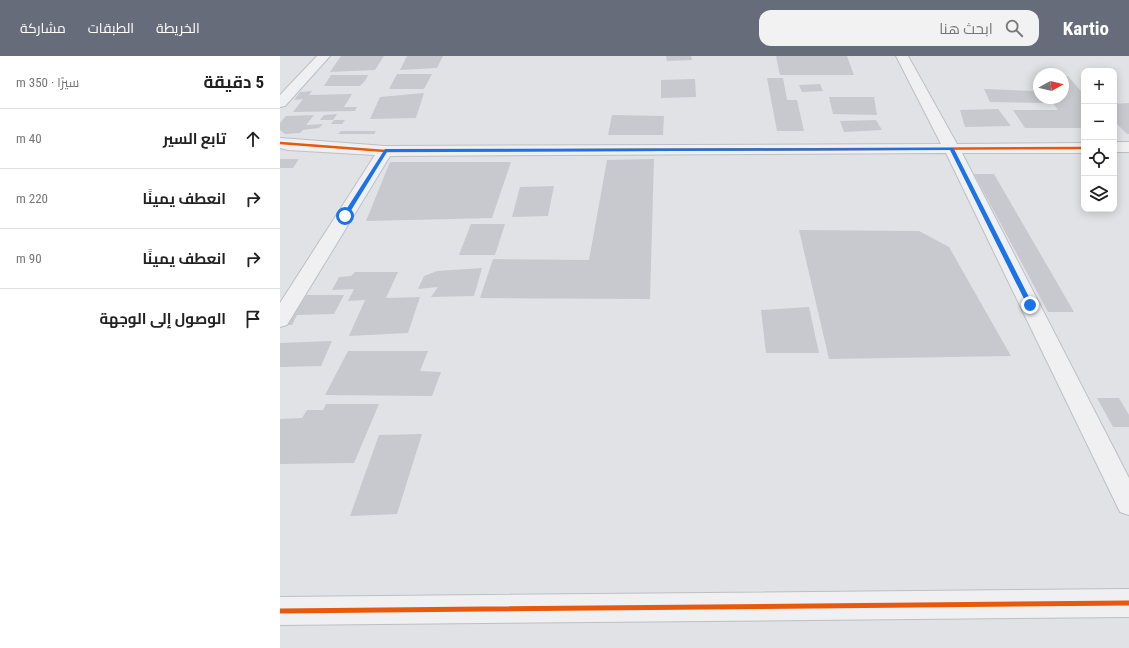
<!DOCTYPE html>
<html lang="ar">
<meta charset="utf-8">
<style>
body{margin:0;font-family:"Roboto Condensed",Cairo,sans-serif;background:#f2f2f2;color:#222;direction:rtl}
.controls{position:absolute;right:12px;top:12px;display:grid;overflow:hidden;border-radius:8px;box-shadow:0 2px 10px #0003}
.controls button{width:36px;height:36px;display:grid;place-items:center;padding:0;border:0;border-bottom:1px solid #e0e0e0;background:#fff;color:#222;font:20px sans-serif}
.compass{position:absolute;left:753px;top:12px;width:36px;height:36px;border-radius:50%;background:#fff;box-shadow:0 2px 10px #0003;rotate:82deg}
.stop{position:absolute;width:12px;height:12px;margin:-9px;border:3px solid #1a73e8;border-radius:50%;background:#fff}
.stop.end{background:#1a73e8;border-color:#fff;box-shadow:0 1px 4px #0008}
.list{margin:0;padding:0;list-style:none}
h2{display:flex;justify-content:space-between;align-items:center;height:52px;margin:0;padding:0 16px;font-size:17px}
h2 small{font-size:13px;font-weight:400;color:#767676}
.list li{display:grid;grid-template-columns:26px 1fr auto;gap:12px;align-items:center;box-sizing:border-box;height:60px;padding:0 16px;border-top:1px solid #e0e0e0}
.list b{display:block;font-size:15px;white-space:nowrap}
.list em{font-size:13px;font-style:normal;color:#767676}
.icon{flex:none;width:22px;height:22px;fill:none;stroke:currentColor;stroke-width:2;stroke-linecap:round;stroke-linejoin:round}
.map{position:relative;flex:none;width:849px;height:592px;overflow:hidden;direction:ltr}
header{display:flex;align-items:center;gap:24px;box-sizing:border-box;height:56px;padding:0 20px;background:#676c7a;color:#fff}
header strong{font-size:19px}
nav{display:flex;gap:22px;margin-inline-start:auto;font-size:14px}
.search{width:280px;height:36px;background:#f2f2f2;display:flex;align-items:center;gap:10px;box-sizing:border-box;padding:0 14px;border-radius:12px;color:#767676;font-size:15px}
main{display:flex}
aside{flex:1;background:#fff}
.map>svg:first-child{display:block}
</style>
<header>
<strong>Kartio</strong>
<div class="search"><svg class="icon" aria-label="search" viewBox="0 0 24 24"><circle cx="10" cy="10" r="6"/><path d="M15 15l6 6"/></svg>ابحث هنا</div>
<nav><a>الخريطة</a><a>الطبقات</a><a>مشاركة</a></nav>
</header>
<main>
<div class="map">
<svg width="849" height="592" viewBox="0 0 849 592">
<rect width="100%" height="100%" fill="#e0e2e6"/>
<!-- building -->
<g fill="#c7c9ce">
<path d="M 61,0 L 104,0 L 95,14 L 50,16 Z"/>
<path d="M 127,0 L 163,0 L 157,12 L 120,14 Z"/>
<path d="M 386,0 L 411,0 L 412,4 L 387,5 Z"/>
<path d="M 496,0 L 567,0 L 574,19 L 500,19 Z"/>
<path d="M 117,18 L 152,18 L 144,33 L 109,33 Z"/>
<path d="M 51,19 L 88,19 L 85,25 L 80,30 L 44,30 Z"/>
<path d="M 783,20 L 788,20 L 804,39 L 804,72 L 745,72 L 733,54 L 778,54 L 769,42 L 783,42 Z"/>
<path d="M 487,22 L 503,22 L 507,44 L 517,44 L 524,75 L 497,75 Z"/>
<path d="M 415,23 L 416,41 L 381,42 L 381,24 Z"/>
<path d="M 540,28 L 543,35 L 522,36 L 519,29 Z"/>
<path d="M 704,33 L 756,35 L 759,42 L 764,47 L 710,46 Z"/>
<path d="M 32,35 L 29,39 L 72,38 L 64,51 L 77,51 L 75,55 L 13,56 L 23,43 L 14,44 L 20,36 Z"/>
<path d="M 144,37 L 136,62 L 90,63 L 100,41 Z"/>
<path d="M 549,41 L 594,41 L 597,59 L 553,58 Z"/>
<path d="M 849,47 L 849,78 L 847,78 L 834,65 L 834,48 Z"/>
<path d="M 718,53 L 731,70 L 685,71 L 680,54 Z"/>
<path d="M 57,58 L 53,64 L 40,64 L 44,59 Z"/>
<path d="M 34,59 L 26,69 L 43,68 L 39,72 L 23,74 L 20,77 L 5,78 L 0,74 L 0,67 L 6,60 Z"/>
<path d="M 332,59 L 384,60 L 383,79 L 328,79 Z"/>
<path d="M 54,64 L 65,64 L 62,68 L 51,68 Z"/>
<path d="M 596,64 L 602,74 L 564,76 L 560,65 Z"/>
<path d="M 61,75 L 96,75 L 94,78 L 58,78 Z"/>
<path d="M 0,103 L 19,103 L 13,112 L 0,112 Z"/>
<path d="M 374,103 L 370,243 L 200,242 L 213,203 L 309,204 L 327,104 Z"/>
<path d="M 110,106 L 231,106 L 212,162 L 86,165 Z"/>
<path d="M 694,118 L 714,118 L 794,256 L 768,256 Z"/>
<path d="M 274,130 L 268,160 L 232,161 L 240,131 Z"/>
<path d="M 191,168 L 225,168 L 215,199 L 179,199 Z"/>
<path d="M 519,174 L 639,175 L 669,191 L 731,300 L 549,303 Z"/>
<path d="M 202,212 L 194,240 L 151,241 L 158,231 L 138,233 L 144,220 L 157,215 Z"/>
<path d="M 75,216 L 118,216 L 106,242 L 140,241 L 128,277 L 69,280 L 85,244 L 68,245 L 74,233 L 52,234 L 59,221 L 71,220 Z"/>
<path d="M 22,239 L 64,239 L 54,258 L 17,259 L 12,269 L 4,269 Z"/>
<path d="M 529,251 L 539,297 L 486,297 L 481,254 Z"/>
<path d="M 52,285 L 41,310 L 0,311 L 0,287 Z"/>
<path d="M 68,295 L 148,295 L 140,315 L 161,316 L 152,340 L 45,339 Z"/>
<path d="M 817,342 L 839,342 L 849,359 L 849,371 L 833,371 Z"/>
<path d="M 46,348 L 99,348 L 74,407 L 0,408 L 0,363 L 22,362 L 27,354 L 43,354 Z"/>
<path d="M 142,378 L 117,458 L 70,460 L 99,379 Z"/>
</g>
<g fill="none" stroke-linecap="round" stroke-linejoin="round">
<!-- minor casing -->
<g stroke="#bdbfc4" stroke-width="2">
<g id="minor">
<path d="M 37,0 L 50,0 L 5,50 L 0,51 L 0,39 Z"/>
<path d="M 616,0 L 628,0 L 677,88 L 804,87 L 804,97 L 682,97 L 849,422 L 849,459 L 840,456 L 666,97 L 110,100 L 7,269 L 0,271 L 0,247 L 95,99 L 8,94 L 0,92 L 0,82 L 105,90 L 661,88 Z"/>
<rect x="834" y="86" width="15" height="10"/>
<path d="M 849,533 L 849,561 L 0,569 L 0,541 Z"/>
</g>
</g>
<!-- minor -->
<use href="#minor" fill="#f0f0f2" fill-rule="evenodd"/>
<!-- cycleway-far1 casing -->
<g stroke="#edf0f6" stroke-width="4">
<path id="cycleway-far1" d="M 0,87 L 105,95 L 804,92"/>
</g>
<!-- cycleway casing -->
<g stroke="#edf0f6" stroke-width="8">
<path id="cycleway" d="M 0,555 L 849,547"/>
</g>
<!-- cycleway-far1 -->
<use href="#cycleway-far1" stroke="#e8590c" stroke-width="2.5"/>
<!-- cycleway -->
<use href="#cycleway" stroke="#e8590c" stroke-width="5"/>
</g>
<!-- route -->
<path fill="#1a73e8" d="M 672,92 L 674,93 L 753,249 L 752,251 L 747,249 L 670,94 L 107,96 L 67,161 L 62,160 L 105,93 Z"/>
</svg>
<div class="controls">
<button>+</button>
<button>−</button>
<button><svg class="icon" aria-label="locate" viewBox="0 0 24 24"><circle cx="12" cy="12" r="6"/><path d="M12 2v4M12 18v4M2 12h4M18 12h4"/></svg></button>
<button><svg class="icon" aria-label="layers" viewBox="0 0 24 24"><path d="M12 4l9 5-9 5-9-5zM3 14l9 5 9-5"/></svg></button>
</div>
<svg class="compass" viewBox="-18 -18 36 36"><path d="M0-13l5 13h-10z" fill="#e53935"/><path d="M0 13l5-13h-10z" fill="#767676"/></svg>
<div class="stop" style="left:65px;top:160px"></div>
<div class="stop end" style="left:750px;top:249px"></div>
</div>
<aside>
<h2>5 دقيقة<small>سيرًا · 350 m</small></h2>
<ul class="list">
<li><svg class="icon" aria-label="ahead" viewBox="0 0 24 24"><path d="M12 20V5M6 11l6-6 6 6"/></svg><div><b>تابع السير</b></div><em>40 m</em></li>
<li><svg class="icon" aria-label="right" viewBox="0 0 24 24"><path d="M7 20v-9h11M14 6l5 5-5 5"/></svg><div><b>انعطف يمينًا</b></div><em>220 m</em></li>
<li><svg class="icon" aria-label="right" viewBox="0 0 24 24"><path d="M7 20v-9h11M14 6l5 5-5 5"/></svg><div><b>انعطف يمينًا</b></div><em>90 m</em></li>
<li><svg class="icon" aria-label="arrive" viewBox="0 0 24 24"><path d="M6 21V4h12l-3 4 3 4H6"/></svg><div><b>الوصول إلى الوجهة</b></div></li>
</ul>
</aside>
</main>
